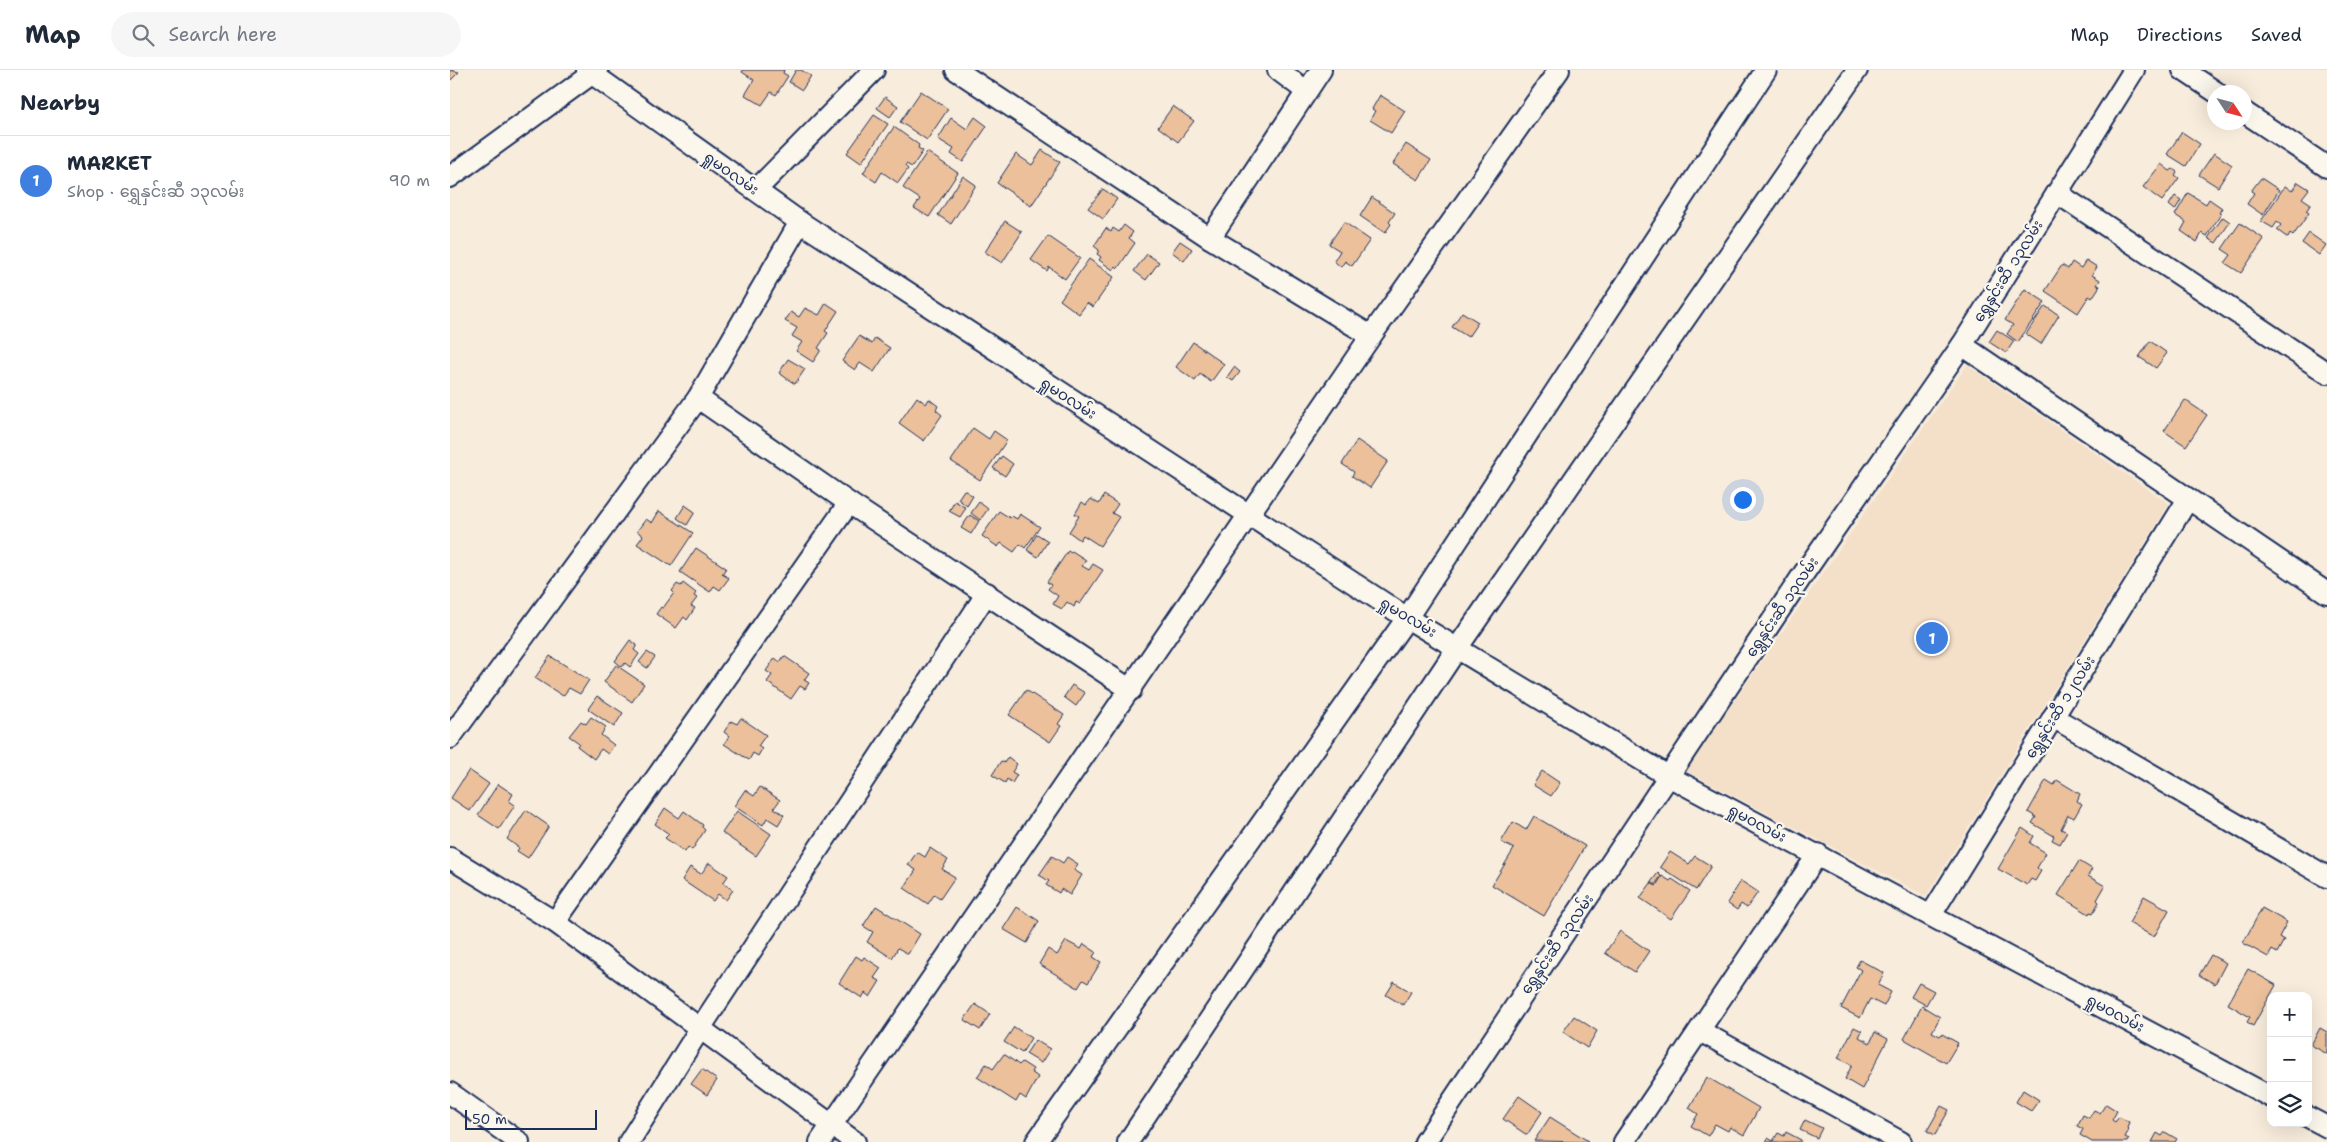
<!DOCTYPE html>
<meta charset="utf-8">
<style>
body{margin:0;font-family:"Shantell Sans","Noto Sans Myanmar",sans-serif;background:#f6f6f7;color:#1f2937}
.controls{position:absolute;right:15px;bottom:15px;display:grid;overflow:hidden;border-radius:10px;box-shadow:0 5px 20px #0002}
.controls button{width:45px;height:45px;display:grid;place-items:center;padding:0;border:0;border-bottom:1px solid #e0e1e3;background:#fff;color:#1f2937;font:25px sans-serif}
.compass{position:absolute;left:1757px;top:15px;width:45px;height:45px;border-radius:50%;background:#fff;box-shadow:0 5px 20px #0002;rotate:126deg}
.scale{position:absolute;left:15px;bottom:12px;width:132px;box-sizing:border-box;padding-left:5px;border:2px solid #1b2f5e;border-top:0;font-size:14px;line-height:18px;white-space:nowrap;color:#1b2f5e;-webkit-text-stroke:4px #fbf7ec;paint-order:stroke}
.you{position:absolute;left:1292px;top:429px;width:18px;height:18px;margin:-12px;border:4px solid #fff;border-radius:50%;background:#1a73e8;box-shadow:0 0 0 8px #1a73e833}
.badge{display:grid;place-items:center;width:32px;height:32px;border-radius:50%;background:#b45309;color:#fff;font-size:16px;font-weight:700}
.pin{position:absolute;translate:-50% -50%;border:2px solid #fff;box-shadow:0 1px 5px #0006}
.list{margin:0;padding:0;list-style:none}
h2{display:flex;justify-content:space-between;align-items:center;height:65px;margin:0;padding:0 20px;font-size:21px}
h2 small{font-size:16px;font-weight:400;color:#747a83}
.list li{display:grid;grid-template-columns:32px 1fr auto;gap:15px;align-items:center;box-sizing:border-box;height:90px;padding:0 20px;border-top:1px solid #e0e1e3}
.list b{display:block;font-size:19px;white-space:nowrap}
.list p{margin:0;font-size:16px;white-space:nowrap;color:#747a83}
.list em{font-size:16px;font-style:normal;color:#747a83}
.icon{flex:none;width:28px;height:28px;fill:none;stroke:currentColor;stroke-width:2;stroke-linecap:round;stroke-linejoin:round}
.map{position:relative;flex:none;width:1877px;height:1072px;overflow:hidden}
header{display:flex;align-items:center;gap:30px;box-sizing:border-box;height:70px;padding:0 25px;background:#fff;border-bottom:1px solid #e0e1e3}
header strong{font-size:24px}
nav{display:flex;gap:28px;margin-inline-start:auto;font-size:18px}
.search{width:350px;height:45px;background:#f6f6f7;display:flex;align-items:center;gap:12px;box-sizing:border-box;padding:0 18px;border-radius:28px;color:#747a83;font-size:19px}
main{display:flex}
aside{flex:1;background:#fff}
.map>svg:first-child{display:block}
</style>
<header>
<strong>Map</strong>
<div class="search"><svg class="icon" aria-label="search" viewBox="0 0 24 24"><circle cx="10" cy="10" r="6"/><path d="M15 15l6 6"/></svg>Search here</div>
<nav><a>Map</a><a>Directions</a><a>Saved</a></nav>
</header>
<main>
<aside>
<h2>Nearby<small></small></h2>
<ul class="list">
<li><span class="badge" style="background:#3f7fe0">1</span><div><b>MARKET</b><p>Shop · ရွှေနှင်းဆီ ၁၃လမ်း</p></div><em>90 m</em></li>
</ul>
</aside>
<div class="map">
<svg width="1877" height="1072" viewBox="0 0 1877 1072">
<rect width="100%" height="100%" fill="#f8ecdc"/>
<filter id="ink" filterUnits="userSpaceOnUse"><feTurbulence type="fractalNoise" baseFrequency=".02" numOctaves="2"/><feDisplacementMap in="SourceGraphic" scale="10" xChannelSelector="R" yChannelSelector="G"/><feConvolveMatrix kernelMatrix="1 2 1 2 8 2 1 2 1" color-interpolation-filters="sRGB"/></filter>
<g filter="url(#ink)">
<!-- built -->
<path fill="#f4dfc8" d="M 1517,295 L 1719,434 L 1476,826 L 1236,701 Z"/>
<!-- building -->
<g fill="#ebc09b" stroke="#1b2f5e">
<path d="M 0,0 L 9,2 L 0,11 Z"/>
<path d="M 293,0 L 334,0 L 333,3 L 338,6 L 326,25 L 321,22 L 312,35 L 295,25 L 304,10 L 292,2 Z"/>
<path d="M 346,0 L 351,0 L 361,6 L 352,20 L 339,12 Z"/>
<path d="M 471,21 L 498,39 L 477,70 L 450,52 Z"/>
<path d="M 930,25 L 955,41 L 941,63 L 920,50 L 925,41 L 922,39 Z"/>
<path d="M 435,27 L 448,36 L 440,47 L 427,38 Z"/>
<path d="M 723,36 L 744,51 L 728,72 L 708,57 Z"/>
<path d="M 424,45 L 438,54 L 411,93 L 397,83 Z"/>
<path d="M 525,47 L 537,56 L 513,92 L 501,84 L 504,79 L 488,69 L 501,48 L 517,59 Z"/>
<path d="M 444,57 L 469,75 L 468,78 L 473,81 L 462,97 L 456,94 L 455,96 L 458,99 L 448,113 L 432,102 L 426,112 L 413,103 Z"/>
<path d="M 1732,62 L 1750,74 L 1736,96 L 1717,84 Z"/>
<path d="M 956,74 L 981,90 L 968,110 L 943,94 Z"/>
<path d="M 592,80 L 610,92 L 581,136 L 547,113 L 566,84 L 582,95 Z"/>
<path d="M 477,82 L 508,103 L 479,147 L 464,138 L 470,129 L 453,118 Z"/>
<path d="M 1764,83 L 1782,95 L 1768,117 L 1749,105 Z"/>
<path d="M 1711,94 L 1720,101 L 1723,99 L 1727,102 L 1725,105 L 1729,108 L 1712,131 L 1693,117 Z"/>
<path d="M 513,106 L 526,115 L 501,154 L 488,145 Z"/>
<path d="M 1811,108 L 1829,120 L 1813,145 L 1797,134 L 1804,123 L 1801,121 Z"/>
<path d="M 1848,112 L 1859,119 L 1852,128 L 1861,134 L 1856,141 L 1859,143 L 1843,166 L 1840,164 L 1838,168 L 1827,160 L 1831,155 L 1827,152 L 1823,158 L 1811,151 L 1835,116 L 1842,121 Z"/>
<path d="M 653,119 L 667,129 L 653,149 L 638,138 Z"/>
<path d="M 1738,123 L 1756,134 L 1759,129 L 1772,138 L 1769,143 L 1771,144 L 1757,166 L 1752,163 L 1747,172 L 1731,161 L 1736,152 L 1725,145 Z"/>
<path d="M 1725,126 L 1731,130 L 1725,140 L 1719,135 Z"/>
<path d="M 922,127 L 945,143 L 939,152 L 941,154 L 935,163 L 910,146 Z"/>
<path d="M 1773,147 L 1780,152 L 1766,173 L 1758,168 Z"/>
<path d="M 555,151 L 572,162 L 552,193 L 535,182 Z"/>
<path d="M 894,152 L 920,170 L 902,196 L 895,191 L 891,197 L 884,191 L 890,181 L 879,174 Z"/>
<path d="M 1790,153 L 1814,169 L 1791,203 L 1775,193 L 1781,185 L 1772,179 Z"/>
<path d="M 674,155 L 683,162 L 679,168 L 685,173 L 668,198 L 666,196 L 663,200 L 649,190 L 651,187 L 647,184 L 649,180 L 644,176 L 656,158 L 661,162 L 663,158 L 669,162 Z"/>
<path d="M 1859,163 L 1876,175 L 1869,185 L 1852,173 Z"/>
<path d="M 598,166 L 630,188 L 615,209 L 599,197 L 597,201 L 581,190 Z"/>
<path d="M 730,171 L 742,179 L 734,191 L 722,182 Z"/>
<path d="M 697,184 L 709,192 L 696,210 L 684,201 Z"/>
<path d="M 639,189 L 664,207 L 643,237 L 637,233 L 629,244 L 610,230 Z"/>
<path d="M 1636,190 L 1647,197 L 1642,205 L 1650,210 L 1647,215 L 1650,216 L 1642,228 L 1639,226 L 1628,243 L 1595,221 L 1612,195 L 1618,199 L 1622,192 L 1631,198 Z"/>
<path d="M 1575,219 L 1595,232 L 1568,272 L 1557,264 L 1563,255 L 1555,250 Z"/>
<path d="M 376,233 L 388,241 L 375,261 L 378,263 L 368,278 L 371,280 L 363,292 L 346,281 L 352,272 L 342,266 L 347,258 L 335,251 L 341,242 L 349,247 L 355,238 L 369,245 Z"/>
<path d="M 1595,236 L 1609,245 L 1591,274 L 1576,264 Z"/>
<path d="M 1012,242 L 1028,252 L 1018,267 L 1002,257 Z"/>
<path d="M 1547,260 L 1564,271 L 1556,283 L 1539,272 Z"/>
<path d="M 409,266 L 422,274 L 425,268 L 440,278 L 424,302 L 410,293 L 405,300 L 392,291 Z"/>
<path d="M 1700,271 L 1717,283 L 1706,298 L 1689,287 Z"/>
<path d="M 743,272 L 774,294 L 761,312 L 750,304 L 745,311 L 726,297 Z"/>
<path d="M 338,289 L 355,299 L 345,314 L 329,303 Z"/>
<path d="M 784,297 L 790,302 L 783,311 L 777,307 Z"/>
<path d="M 467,327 L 476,334 L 479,329 L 488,336 L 486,340 L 492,345 L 474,371 L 449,353 Z"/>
<path d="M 1735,330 L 1757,345 L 1736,376 L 1714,361 Z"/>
<path d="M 523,358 L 539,369 L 544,361 L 557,370 L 530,410 L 501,391 Z"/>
<path d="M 907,370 L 938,391 L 920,418 L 902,406 L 904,402 L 892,394 Z"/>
<path d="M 552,386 L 563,394 L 555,406 L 543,398 Z"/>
<path d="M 514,420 L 523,426 L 517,436 L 508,429 Z"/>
<path d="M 654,425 L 668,434 L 662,443 L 669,447 L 650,476 L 633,465 L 630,470 L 619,462 L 629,446 L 625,444 L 632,432 L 636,435 L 641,429 L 649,434 Z"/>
<path d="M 505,431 L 516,438 L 510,447 L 499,441 Z"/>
<path d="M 529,432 L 538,439 L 530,450 L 521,443 Z"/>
<path d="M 235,435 L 245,442 L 237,455 L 227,448 Z"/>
<path d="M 209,441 L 243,463 L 221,496 L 187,474 L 193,466 L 187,461 L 196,449 L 202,453 Z"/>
<path d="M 549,441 L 560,448 L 562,446 L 567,449 L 570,444 L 590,457 L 575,478 L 570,474 L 564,482 L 551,473 L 548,477 L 532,466 Z"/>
<path d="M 520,445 L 529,451 L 521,464 L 511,458 Z"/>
<path d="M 587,464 L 598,471 L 588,487 L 577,480 Z"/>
<path d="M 246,478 L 276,498 L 272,504 L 279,508 L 270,520 L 264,516 L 260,522 L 230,502 Z"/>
<path d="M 618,481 L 621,483 L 622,481 L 636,490 L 632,496 L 639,500 L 643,494 L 653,500 L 630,534 L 626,532 L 624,537 L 617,532 L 612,539 L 603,534 L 608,526 L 598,519 L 601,515 L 597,512 Z"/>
<path d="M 233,513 L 246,523 L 244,526 L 247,528 L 241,536 L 245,538 L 237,550 L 234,547 L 226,558 L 206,544 L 211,537 L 213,538 L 224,523 L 222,521 L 227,514 L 231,516 Z"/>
<path d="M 180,570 L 187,575 L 184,580 L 189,584 L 180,597 L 175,593 L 172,597 L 165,591 Z"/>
<path d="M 197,582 L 205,587 L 197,598 L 189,592 Z"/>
<path d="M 100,586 L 139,610 L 130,624 L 119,618 L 113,626 L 85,608 Z"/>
<path d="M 334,586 L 359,603 L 354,610 L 359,613 L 355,619 L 350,616 L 341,629 L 317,612 L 322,605 L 316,601 L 325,588 L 330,592 Z"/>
<path d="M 166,595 L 194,614 L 182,632 L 154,612 Z"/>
<path d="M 622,615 L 635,623 L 626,636 L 614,627 Z"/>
<path d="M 576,620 L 614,645 L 608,654 L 611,656 L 600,672 L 559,645 Z"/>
<path d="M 147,626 L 173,643 L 164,657 L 138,639 Z"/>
<path d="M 141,647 L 156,657 L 151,665 L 164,675 L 158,684 L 151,679 L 144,689 L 127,676 L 129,673 L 119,666 L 131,651 L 136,654 Z"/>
<path d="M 291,648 L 316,665 L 308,676 L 312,679 L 308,686 L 303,683 L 299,690 L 274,674 L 279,666 L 274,662 L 281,651 L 287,654 Z"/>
<path d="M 558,687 L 567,694 L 562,702 L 567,705 L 562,713 L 557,709 L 555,713 L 542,705 L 551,691 L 554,693 Z"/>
<path d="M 19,700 L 39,714 L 20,741 L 1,728 Z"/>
<path d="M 1092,701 L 1110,713 L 1101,726 L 1083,715 Z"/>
<path d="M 1596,710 L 1604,715 L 1607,710 L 1630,724 L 1627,731 L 1632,734 L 1624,748 L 1618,745 L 1611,759 L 1617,762 L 1610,774 L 1602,770 L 1604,766 L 1582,753 L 1586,747 L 1578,742 Z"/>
<path d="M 48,714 L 63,724 L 59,731 L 65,735 L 49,759 L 28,745 Z"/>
<path d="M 310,717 L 330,730 L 324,738 L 334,745 L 328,755 L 317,748 L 313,755 L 284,736 L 295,720 L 304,726 Z"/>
<path d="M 215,738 L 229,748 L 234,741 L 253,755 L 252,757 L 255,760 L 242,780 L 238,777 L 235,782 L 215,768 L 219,764 L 205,754 Z"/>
<path d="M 76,740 L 99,756 L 78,788 L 67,781 L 69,778 L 57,769 Z"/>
<path d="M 287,741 L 321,764 L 306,786 L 272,763 Z"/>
<path d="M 1084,746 L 1135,776 L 1094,846 L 1042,815 L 1064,779 L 1051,772 L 1063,752 L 1076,760 Z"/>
<path d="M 1572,758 L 1584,766 L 1580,773 L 1596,783 L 1587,798 L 1591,801 L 1585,811 L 1581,809 L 1577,815 L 1548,799 Z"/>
<path d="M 480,778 L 498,790 L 492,799 L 505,807 L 490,829 L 484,825 L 478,834 L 454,818 L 466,800 L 458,795 L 467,782 L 475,787 Z"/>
<path d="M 1220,782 L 1239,794 L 1245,786 L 1261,796 L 1246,820 L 1210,797 Z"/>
<path d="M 602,786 L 613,793 L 617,787 L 628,794 L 624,800 L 632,805 L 620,825 L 611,819 L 609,823 L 596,815 L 599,811 L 589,805 Z"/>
<path d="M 1629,791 L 1642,799 L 1638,806 L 1655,816 L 1647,830 L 1649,832 L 1643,843 L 1640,842 L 1639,844 L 1608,825 Z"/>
<path d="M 259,793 L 278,806 L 273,813 L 283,820 L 276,830 L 268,824 L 263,831 L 232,810 L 240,797 L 251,804 Z"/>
<path d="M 1208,803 L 1211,806 L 1205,815 L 1201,812 Z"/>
<path d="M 1212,806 L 1220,811 L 1222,809 L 1240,821 L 1221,849 L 1190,828 L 1201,813 L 1206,816 Z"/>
<path d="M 1291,811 L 1308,822 L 1297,838 L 1291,834 L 1287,840 L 1277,833 Z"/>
<path d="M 1694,826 L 1719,840 L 1704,867 L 1679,853 Z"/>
<path d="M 426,836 L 470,864 L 458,884 L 448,878 L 442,888 L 417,872 L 423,862 L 413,856 Z"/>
<path d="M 567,837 L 589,851 L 577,873 L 553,859 Z"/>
<path d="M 1812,838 L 1837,852 L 1829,867 L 1834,870 L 1827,883 L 1822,880 L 1818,887 L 1793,873 Z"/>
<path d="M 1170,861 L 1199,881 L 1185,902 L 1155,883 Z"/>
<path d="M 616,871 L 631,879 L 634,874 L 646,882 L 643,887 L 651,892 L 638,913 L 633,910 L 628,918 L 589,894 L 598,879 L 607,885 Z"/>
<path d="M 1761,885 L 1776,893 L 1765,914 L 1749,905 Z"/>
<path d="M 406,886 L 412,890 L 414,887 L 431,898 L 424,908 L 430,911 L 420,927 L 415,923 L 412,928 L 389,913 Z"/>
<path d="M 1410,890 L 1434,903 L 1428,915 L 1441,922 L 1434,936 L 1420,929 L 1410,948 L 1391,938 L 1411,900 L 1406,897 Z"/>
<path d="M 1798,899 L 1826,915 L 1803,956 L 1797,952 L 1800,947 L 1778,934 Z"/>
<path d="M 944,912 L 961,922 L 953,935 L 936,925 Z"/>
<path d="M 1469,913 L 1484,921 L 1476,935 L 1461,927 Z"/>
<path d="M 525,934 L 540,944 L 530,960 L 514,950 Z"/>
<path d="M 1472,936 L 1490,947 L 1482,962 L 1490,966 L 1492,964 L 1508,973 L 1496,993 L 1454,969 Z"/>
<path d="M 1124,946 L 1147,961 L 1137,978 L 1113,962 Z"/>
<path d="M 564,957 L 581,968 L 572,983 L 554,972 Z"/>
<path d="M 1404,957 L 1412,961 L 1409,967 L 1420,973 L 1425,962 L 1438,969 L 1412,1019 L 1395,1009 L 1402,995 L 1388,988 Z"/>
<path d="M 1870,958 L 1877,962 L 1877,984 L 1861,975 Z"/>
<path d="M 585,970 L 600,979 L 591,993 L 576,984 Z"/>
<path d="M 554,984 L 569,995 L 572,992 L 583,999 L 581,1002 L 588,1007 L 576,1029 L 570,1025 L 566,1032 L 527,1007 L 536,994 L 543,999 Z"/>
<path d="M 252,999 L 267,1010 L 257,1025 L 241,1014 Z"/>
<path d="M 1257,1007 L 1309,1038 L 1294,1065 L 1280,1057 L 1278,1061 L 1265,1054 L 1258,1066 L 1241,1056 L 1248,1044 L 1239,1038 Z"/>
<path d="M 1573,1020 L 1589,1030 L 1581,1041 L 1566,1032 Z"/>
<path d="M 1069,1026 L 1092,1042 L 1077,1065 L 1053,1049 Z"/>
<path d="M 1656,1034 L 1667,1041 L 1662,1050 L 1665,1052 L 1669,1047 L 1679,1052 L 1677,1058 L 1679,1060 L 1675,1067 L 1679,1069 L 1677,1072 L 1642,1072 L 1630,1065 L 1633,1059 L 1627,1056 L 1633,1045 L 1639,1048 L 1644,1040 L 1650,1043 Z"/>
<path d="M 1491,1036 L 1499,1040 L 1485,1065 L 1477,1061 Z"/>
<path d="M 1100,1047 L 1138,1071 L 1137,1072 L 1084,1071 Z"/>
<path d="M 1355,1050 L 1372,1058 L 1367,1068 L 1350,1060 Z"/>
<path d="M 1336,1062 L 1351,1070 L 1350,1072 L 1316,1072 L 1318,1068 L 1323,1071 L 1328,1063 L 1334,1066 Z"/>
<path d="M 1715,1062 L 1727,1069 L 1725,1072 L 1702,1072 L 1707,1063 L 1712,1066 Z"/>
</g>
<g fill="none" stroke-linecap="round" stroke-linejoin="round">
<!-- minor casing -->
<g stroke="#1b2f5e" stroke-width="24">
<g id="minor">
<path d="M 137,0 L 350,152 L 957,548 L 1218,706 L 1821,1027"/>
<path d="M 506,0 L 760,168 L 871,0"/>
<path d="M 828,0 L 856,21"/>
<path d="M 1733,0 L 1766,22"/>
<path d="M 1794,42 L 1877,97"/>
<path d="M 0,107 L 147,0"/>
<path d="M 306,120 L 424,0"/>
<path d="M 1607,123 L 1877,303"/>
<path d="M 760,168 L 921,266"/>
<path d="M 1512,275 L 1877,523"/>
<path d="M 248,328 L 399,433 L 681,620"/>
<path d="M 1603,647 L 1877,807"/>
<path d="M 0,668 L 248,328 L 350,152"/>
<path d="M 0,788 L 105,852 L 405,1072"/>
<path d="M 1481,845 L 1738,429"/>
<path d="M 105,852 L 399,433"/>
<path d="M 1250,961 L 1451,1072"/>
<path d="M 0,1023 L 69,1072"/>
<path d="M 1858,1047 L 1877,1057"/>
<path d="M 179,1072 L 251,957 L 537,523"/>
<path d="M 370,1072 L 921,266 L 1109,0"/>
<path d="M 586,1072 L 957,548 L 1316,0"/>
<path d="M 678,1072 L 1008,577 L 1407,0"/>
<path d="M 975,1072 L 1352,506 L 1512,275 L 1684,0"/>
<path d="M 1174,1072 L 1368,784"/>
</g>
</g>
<!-- minor -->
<use href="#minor" stroke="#fbf7ec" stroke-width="20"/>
</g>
</g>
<g text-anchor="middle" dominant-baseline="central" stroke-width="4.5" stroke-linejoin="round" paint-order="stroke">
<!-- street labels -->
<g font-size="15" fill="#1b2f5e" stroke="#fbf7ec">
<text transform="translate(281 103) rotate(35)">ရှုမဝလမ်း</text>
<text transform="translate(1558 201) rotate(-58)">ရွှေနှင်းဆီ ၁၃လမ်း</text>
<text transform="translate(618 328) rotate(33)">ရှုမဝလမ်း</text>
<text transform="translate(1332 537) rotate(-56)">ရွှေနှင်းဆီ ၁၃လမ်း</text>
<text transform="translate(958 547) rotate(31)">ရှုမဝလမ်း</text>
<text transform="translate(1610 637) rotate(-58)">ရွှေနှင်းဆီ ၁၂လမ်း</text>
<text transform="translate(1307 753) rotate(28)">ရှုမဝလမ်း</text>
<text transform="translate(1107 874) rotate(-56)">ရွှေနှင်းဆီ ၁၃လမ်း</text>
<text transform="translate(1665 943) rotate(28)">ရှုမဝလမ်း</text>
</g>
</g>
</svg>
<div class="controls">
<button>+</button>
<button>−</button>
<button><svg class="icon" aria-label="layers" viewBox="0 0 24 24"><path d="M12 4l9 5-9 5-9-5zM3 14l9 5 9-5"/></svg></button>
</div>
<svg class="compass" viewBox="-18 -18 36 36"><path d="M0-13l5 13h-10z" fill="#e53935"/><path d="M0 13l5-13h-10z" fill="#747a83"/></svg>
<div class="scale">50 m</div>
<div class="you"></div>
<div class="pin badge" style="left:1482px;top:568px;background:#3f7fe0">1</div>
</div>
</main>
